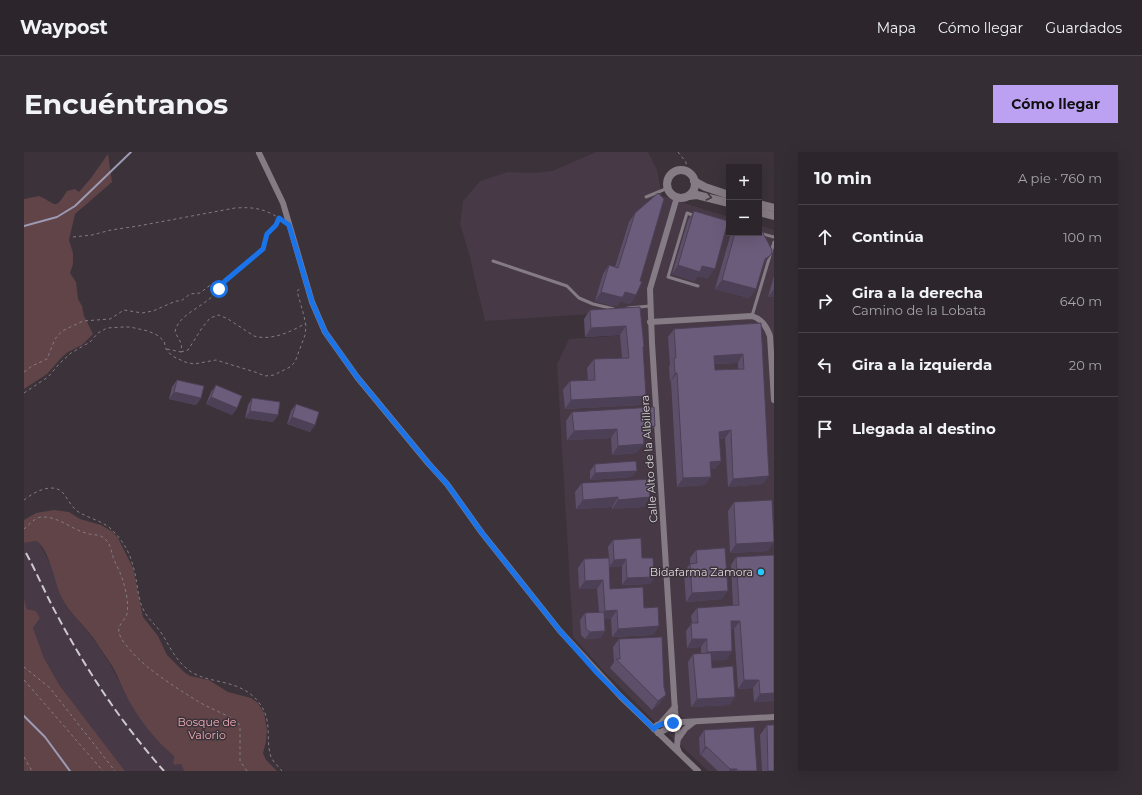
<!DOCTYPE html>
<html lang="es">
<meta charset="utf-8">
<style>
body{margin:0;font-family:Montserrat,sans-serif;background:#342e34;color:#f1f3f6}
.controls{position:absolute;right:12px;top:12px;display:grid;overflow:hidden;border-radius:0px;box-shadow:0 4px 16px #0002}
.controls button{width:36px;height:36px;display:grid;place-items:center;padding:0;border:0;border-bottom:1px solid #484348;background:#2c262c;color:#f1f3f6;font:20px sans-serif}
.stop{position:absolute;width:12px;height:12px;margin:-9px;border:3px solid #1a73e8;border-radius:50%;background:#fff}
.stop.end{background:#1a73e8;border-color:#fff;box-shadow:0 1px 4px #0008}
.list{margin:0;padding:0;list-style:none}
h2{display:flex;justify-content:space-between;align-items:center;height:52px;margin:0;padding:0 16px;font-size:17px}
h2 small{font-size:13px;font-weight:400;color:#a6a5a9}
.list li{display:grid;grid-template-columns:26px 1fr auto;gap:12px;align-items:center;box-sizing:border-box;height:64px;padding:0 16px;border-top:1px solid #484348}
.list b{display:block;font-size:15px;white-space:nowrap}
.list p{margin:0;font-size:13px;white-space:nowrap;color:#a6a5a9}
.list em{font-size:13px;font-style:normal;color:#a6a5a9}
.icon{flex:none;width:22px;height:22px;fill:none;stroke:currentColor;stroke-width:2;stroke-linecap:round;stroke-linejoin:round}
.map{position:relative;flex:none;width:750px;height:619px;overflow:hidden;border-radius:0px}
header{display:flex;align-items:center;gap:24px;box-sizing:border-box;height:56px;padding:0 20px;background:#2c262c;border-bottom:1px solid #484348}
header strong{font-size:19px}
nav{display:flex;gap:22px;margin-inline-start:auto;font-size:14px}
.intro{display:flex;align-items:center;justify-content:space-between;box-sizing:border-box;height:96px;padding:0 24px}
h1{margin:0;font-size:28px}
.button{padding:10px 18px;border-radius:0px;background:#bca0f2;color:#111;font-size:14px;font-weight:700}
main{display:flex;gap:24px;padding:0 24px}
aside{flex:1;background:#2c262c;border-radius:0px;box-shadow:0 4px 16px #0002}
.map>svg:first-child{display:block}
</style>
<header>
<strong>Waypost</strong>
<nav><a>Mapa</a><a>Cómo llegar</a><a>Guardados</a></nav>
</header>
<div class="intro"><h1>Encuéntranos</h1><a class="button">Cómo llegar</a></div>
<main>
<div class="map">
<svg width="750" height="619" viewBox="0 0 750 619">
<rect width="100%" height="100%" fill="#3b323a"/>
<!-- built -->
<g fill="#473946">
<path d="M 572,0 L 624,0 L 633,18 L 638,44 L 705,65 L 705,81 L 735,81 L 735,73 L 750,78 L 750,619 L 684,619 L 627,566 L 577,516 L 549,485 L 533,212 L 545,187 L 617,182 L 615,159 L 461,169 L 445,102 L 436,72 L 439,49 L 456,29 L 484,20 L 509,21 L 528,19 Z"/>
<path d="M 12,389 L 16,393 L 28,415 L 35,438 L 42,455 L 65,481 L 86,512 L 104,547 L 117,568 L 131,586 L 150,604 L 149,611 L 151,613 L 157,612 L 160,619 L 101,619 L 36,534 L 20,506 L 9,476 L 16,466 L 12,459 L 3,457 L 0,447 L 0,391 Z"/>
</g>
<!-- green -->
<g fill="#604448">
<path d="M 84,2 L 88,30 L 51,62 L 45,88 L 49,101 L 49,112 L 46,121 L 52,130 L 54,147 L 58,154 L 60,164 L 69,182 L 58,193 L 44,200 L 38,205 L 23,222 L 0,237 L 0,47 L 15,44 C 32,51 30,60 43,39 L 51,37 L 55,40 L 67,26 Z"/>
<path d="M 30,358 L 45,360 L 56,367 L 77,373 L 89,380 L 94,386 L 109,416 L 119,465 L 134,484 L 143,503 L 160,520 L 166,524 L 185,528 L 204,540 L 227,546 L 234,551 L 240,561 L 243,578 L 242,590 L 239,601 L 242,608 L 253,619 L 160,619 L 157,612 L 151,613 L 149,611 L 150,604 C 131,588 116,569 104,547 C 99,538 95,527 90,517 C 84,507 76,497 70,487 C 59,471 44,461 37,444 C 31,431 25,396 12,389 L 0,391 L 0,368 L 12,361 Z"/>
<path d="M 0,447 L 3,457 L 12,459 L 16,466 L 9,476 L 20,506 L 36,534 L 101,619 L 0,619 Z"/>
</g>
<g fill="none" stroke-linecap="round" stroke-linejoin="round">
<!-- stream -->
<g stroke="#9d9ab4" stroke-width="2">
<path d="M 0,74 L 33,65 L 51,54 L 107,0"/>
<path d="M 0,564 L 21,585 L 46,619"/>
</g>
<!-- path -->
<g stroke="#837c83" stroke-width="1" stroke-dasharray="3 3" stroke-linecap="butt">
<path d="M 654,0 L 662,10 L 662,19"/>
<path d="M 49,85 L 68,83 L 87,78 L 114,74 L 211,56 C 229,55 239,56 255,66"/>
<path d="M 143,197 L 157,200 C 159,191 155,188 151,180 C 154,160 188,153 196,134"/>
<path d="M 157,200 L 164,198 L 178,176 L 186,166 L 195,163 L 204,167 L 230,184 C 247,189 267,180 282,171"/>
<path d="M 0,220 L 8,214 L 23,207 L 31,187 L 38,179 L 59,169 L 86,167 L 100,158 L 118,161 L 129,159 L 152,149 L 157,149 L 166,142 L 176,141 L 189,131 L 197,133 L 239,97 L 243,82 L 252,73 L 255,66"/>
<path d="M 0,241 L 24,225 L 36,211 L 47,201 L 66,190 L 74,181 L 83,176 L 99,175 L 106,175 L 124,179 L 133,183 L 140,189 L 142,197 L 148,204 L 161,210 L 170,212 L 192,208 L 231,220 L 241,224 L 250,223 L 266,215 L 271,210 L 281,183 L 282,174 L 280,164 L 273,139 L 277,136"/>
<path d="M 0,348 C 10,340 30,329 40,342 C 44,348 48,355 53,359 C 65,367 81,369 90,380 C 99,389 106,401 109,414 C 113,426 113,440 117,452 C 123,468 130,470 138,482 C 145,493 150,505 160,514 C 180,535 215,523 236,552 C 249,570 241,587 247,605 C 249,610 255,615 258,619"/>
<path d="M 0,377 C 5,373 10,366 17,365 C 34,364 47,377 62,381 C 70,384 76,381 82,388 C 88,394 87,402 91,410 C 94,416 97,422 99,429 C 102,439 105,452 103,462 C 101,467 97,471 95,475 C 93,484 102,493 107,499 C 122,517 154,537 175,550 C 187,557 201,562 213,569 L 216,574 L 216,609 L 223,619"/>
<path d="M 0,515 L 26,536 L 91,619"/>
<path d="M 0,528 L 79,619"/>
<path d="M 0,605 L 8,619"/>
</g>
<!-- service -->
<g stroke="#857b84" stroke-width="3">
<path d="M 622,45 L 644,36"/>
<path d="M 671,64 L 663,61 L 644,125 L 674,134"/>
<path d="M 735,81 L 750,85"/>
<path d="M 469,109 L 543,134 L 555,146 L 569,152 L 590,157"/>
<path d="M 604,156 L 626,154"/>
<path d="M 728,164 L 750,90"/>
</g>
<!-- minor -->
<g stroke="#857b84" stroke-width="6">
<path d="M 235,1 L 259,51 L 288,150 L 301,180 L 333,225 L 404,311 L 423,332 L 458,381 L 536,479 L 596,544 L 674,619"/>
<path d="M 653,45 L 626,137 L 628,191 L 651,559 L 654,582 L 653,595 L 655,600"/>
<path d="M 626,170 L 728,164 C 738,167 743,175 746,184 L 750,248"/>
<path d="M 636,572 L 651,555"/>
<path d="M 630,577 L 633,573 L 641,571 L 750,565"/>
<path d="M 634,581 L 641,578 L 651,572"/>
<path d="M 654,587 L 661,577 L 670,570"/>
</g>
<!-- tertiary -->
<g stroke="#857b84" stroke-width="8">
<circle cx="657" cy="32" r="14"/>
<path d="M 670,29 L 681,35 L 705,43"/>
<path d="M 665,44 L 673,43 L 705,51"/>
<path d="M 735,52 L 750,56"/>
<path d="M 735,60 L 750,64"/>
</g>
<!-- rail -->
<path stroke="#cdc8cd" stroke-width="2" stroke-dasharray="8 4" stroke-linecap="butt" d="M 2,401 C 13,421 22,443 33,463 C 63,519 98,572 140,619"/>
</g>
<!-- wall -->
<g fill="#5d4f6a" fill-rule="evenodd">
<path d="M 670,59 L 684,126 L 674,124 L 670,129 L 648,122 L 664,68 Z"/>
<path d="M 611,61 L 616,129 L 612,143 L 606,152 L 596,149 L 593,154 L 589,154 L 571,149 L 579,122 L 585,113 L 591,115 L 605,70 Z"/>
<path d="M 707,81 L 735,81 L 740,112 L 739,113 L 732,137 L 725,146 L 691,137 Z"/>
<path d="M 750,124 L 750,145 L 744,145 Z"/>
<path d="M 616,155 L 620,195 L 619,196 L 616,253 L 541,257 L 539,238 L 546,229 L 564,228 L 563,216 L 570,207 L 598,206 L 596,183 L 561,185 L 560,167 L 566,158 Z"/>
<path d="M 737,171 L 739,332 L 704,335 L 701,286 L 695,287 L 697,309 L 691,317 L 687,317 L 681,333 L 653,335 L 647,229 L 646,230 L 645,215 L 646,213 L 644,185 L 650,177 ZM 714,211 L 714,217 L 691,218 L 691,212 Z"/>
<path d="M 153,228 L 177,246 L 172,253 L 145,247 L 148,235 Z"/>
<path d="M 192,233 L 213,256 L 208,263 L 182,252 L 187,240 Z"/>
<path d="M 228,246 L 254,263 L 249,270 L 221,266 L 224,253 Z"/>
<path d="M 272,252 L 291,273 L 286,280 L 263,272 L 267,259 Z"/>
<path d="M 548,260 L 625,283 L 619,284 L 613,301 L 588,303 L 587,286 L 543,288 L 542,269 Z"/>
<path d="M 571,312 L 608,325 L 566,328 L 566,319 Z"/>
<path d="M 558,331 L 626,342 L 626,345 L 619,355 L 588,357 L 588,355 L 552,357 L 551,340 Z"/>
<path d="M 710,350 L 744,399 L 706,401 L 704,359 Z"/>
<path d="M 589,388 L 618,406 L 630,425 L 626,432 L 598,433 L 598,414 L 585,415 L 586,437 L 620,456 L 629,483 L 588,485 L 587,467 L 580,467 L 581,479 L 576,486 L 561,487 L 557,483 L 556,468 L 561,461 L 575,460 L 573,437 L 555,437 L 554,416 L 560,407 L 585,406 L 584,395 Z"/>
<path d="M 672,398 L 698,447 L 662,450 L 660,420 L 666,412 L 666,406 Z"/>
<path d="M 750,403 L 750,549 L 730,550 L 729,536 L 714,537 L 710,477 L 707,477 L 708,499 L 702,508 L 687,508 L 688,516 L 711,545 L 705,553 L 667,555 L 664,510 L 669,502 L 677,502 L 677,495 L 663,496 L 662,479 L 668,471 L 667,464 L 673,456 L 709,454 L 707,413 L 712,405 Z"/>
<path d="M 595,487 L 636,551 L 628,558 L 586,516 L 590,510 L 589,495 Z"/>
<path d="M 743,573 L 750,619 L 738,619 L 736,583 Z"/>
<path d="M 680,578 L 733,619 L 694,619 L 677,603 L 676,603 L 675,586 Z"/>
</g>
<!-- shaded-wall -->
<g fill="#4c4056">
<path d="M 747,103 L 740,112 L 734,116 L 741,107 Z"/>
<path d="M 654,113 L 678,114 L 691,117 L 684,126 L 674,124 L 670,129 L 648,122 Z"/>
<path d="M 698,128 L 732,137 L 725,146 L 691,137 Z"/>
<path d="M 750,137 L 750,145 L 744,145 Z"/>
<path d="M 577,140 L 601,140 L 612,143 L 606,152 L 596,149 L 593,154 L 589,154 L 571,149 Z"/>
<path d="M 602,174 L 596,183 L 561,185 L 567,176 Z"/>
<path d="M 719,202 L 714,211 L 684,212 L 690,204 Z"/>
<path d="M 651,221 L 653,221 L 647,229 L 646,230 Z"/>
<path d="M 150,240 L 177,246 L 172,253 L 145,247 Z"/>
<path d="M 622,244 L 616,253 L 541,257 L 547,248 Z"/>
<path d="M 187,245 L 213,256 L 208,263 L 182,252 Z"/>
<path d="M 226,259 L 254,263 L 249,270 L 221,266 Z"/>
<path d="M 268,265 L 291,273 L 286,280 L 263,272 Z"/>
<path d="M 631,274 L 625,283 L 612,284 L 619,275 Z"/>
<path d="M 593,277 L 587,286 L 543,288 L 550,279 Z"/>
<path d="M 707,278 L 701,286 L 689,288 L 695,280 Z"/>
<path d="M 620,292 L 613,301 L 588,303 L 594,294 Z"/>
<path d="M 697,309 L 691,317 L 681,318 L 686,310 Z"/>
<path d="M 613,319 L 608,325 L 566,328 L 571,321 Z"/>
<path d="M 745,324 L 739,332 L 704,335 L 709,327 Z"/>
<path d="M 687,325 L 681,333 L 653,335 L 659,326 Z"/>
<path d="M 625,338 L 629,338 L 623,346 L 626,345 L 619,355 L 588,357 L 594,348 Z"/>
<path d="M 594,345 L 588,355 L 552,357 L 559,348 Z"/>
<path d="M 750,390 L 744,399 L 706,401 L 712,392 Z"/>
<path d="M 602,407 L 598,414 L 585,415 L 590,408 Z"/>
<path d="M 630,425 L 626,432 L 598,433 L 603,426 Z"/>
<path d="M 579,428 L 573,437 L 555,437 L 561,429 Z"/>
<path d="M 704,439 L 698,447 L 662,450 L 668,441 Z"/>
<path d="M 593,458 L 587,467 L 575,467 L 581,459 Z"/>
<path d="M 707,469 L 716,469 L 710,477 L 701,478 Z"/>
<path d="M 635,474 L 629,483 L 588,485 L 594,477 Z"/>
<path d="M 581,479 L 576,486 L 561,487 L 566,480 Z"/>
<path d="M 668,487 L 683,487 L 677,495 L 663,496 Z"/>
<path d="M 708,499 L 702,508 L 677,509 L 683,500 Z"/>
<path d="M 720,528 L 735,528 L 729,536 L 714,537 Z"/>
<path d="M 750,541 L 750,549 L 730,550 L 736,542 Z"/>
<path d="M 642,543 L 636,551 L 628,558 L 634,549 Z"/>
<path d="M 711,545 L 705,553 L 667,555 L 673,547 Z"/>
<path d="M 681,595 L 683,595 L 677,603 L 676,603 Z"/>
<path d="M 706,617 L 713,617 L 711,619 L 705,619 Z"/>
</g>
<!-- building -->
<g fill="#6c5c7b" stroke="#4c4056" fill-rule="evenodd">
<path d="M 634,41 L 640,47 L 616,129 L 618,130 L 612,143 L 601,140 L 599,145 L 596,145 L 577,140 L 585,113 L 594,116 L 611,61 Z"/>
<path d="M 670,59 L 704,69 L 691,117 L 678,114 L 676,120 L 654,113 Z"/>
<path d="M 735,78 L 738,79 L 748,98 L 747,103 L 741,107 L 732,137 L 698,128 L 711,81 L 735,81 Z"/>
<path d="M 616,155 L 620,195 L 619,195 L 622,244 L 547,248 L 546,229 L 571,228 L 570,207 L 605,206 L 602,174 L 567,176 L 566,158 Z"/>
<path d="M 737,171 L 745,324 L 709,327 L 707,278 L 695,280 L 697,309 L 686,310 L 687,325 L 659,326 L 653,221 L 651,221 L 650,206 L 652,206 L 650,177 ZM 719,202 L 720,217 L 691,218 L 690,204 Z"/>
<path d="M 153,228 L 180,234 L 177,246 L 150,240 Z"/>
<path d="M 192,233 L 218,244 L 213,256 L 187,245 Z"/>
<path d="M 228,246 L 256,250 L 254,263 L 226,259 Z"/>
<path d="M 272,252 L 295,260 L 291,273 L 268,265 Z"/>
<path d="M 630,255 L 631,274 L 619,275 L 620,292 L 594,294 L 593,277 L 550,279 L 548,260 Z"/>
<path d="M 612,309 L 613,319 L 571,321 L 571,312 Z"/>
<path d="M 628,327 L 629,338 L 625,338 L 626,345 L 594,348 L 594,345 L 559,348 L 558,331 Z"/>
<path d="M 748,348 L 750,390 L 712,392 L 710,350 Z"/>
<path d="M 617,386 L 618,406 L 629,406 L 630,425 L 603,426 L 602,407 L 590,408 L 589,388 Z"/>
<path d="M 701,396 L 704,439 L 668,441 L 666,412 L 673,411 L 672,398 Z"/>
<path d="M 750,403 L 750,541 L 736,542 L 735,528 L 720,528 L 716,469 L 707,469 L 708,499 L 683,500 L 683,487 L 668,487 L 667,471 L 674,471 L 673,456 L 715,453 L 712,405 Z"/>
<path d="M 585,406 L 586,437 L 619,435 L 620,456 L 634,455 L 635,474 L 594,477 L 593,458 L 581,459 L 579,428 L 561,429 L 560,407 Z"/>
<path d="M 580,460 L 581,479 L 566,480 L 562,477 L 561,461 Z"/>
<path d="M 638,485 L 640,535 L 642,543 L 634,549 L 592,507 L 596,507 L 595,487 Z"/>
<path d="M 687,501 L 688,516 L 709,514 L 711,545 L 673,547 L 669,502 Z"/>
<path d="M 743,573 L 750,573 L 750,619 L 744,619 Z"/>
<path d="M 730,575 L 733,619 L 713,619 L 713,617 L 706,617 L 683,595 L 681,595 L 680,578 Z"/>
</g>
<!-- one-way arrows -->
<defs><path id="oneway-chevron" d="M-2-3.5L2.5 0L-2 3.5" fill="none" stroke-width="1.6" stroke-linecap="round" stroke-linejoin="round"/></defs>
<use stroke="#423941" href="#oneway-chevron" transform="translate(685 45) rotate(13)"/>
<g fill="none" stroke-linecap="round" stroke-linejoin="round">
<!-- route -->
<path stroke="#1a73e8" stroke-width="5" d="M 195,137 L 201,129 L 239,97 L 243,82 L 252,73 L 255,66 L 265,73 L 288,150 L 301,180 L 333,225 L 404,311 L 423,332 L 458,381 L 536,479 L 574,522 L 630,577 C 635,571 642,571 649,571"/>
</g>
<!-- markers -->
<circle fill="#26c9fe" stroke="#3b323a" stroke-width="1.5" cx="737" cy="420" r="4"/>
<g text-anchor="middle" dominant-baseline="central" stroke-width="3" stroke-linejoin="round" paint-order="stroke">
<!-- street labels -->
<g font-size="11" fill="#ded9de" stroke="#3b323a">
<text transform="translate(625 307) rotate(-94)">Calle Alto de la Albillera</text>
</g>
<!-- poi labels -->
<g font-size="11" fill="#ded9de" stroke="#3b323a" text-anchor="end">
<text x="729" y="420">Bidafarma Zamora</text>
</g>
<!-- park labels -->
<g font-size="11" fill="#f2adb7" stroke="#3b323a">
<text x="183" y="570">Bosque de<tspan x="183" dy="13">Valorio</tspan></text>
</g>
</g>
</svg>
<div class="controls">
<button>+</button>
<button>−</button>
</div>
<div class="stop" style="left:195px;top:137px"></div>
<div class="stop end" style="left:649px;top:571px"></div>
</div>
<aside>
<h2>10 min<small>A pie · 760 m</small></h2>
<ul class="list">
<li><svg class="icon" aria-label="ahead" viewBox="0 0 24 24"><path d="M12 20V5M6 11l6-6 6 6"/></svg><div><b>Continúa</b></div><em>100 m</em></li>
<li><svg class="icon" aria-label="right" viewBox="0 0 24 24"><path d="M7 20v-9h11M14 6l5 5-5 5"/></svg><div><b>Gira a la derecha</b><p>Camino de la Lobata</p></div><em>640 m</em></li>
<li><svg class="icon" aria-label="left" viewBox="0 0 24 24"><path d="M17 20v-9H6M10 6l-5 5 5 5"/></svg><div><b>Gira a la izquierda</b></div><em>20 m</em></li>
<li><svg class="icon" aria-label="arrive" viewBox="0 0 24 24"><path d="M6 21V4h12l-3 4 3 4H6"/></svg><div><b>Llegada al destino</b></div></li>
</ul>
</aside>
</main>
